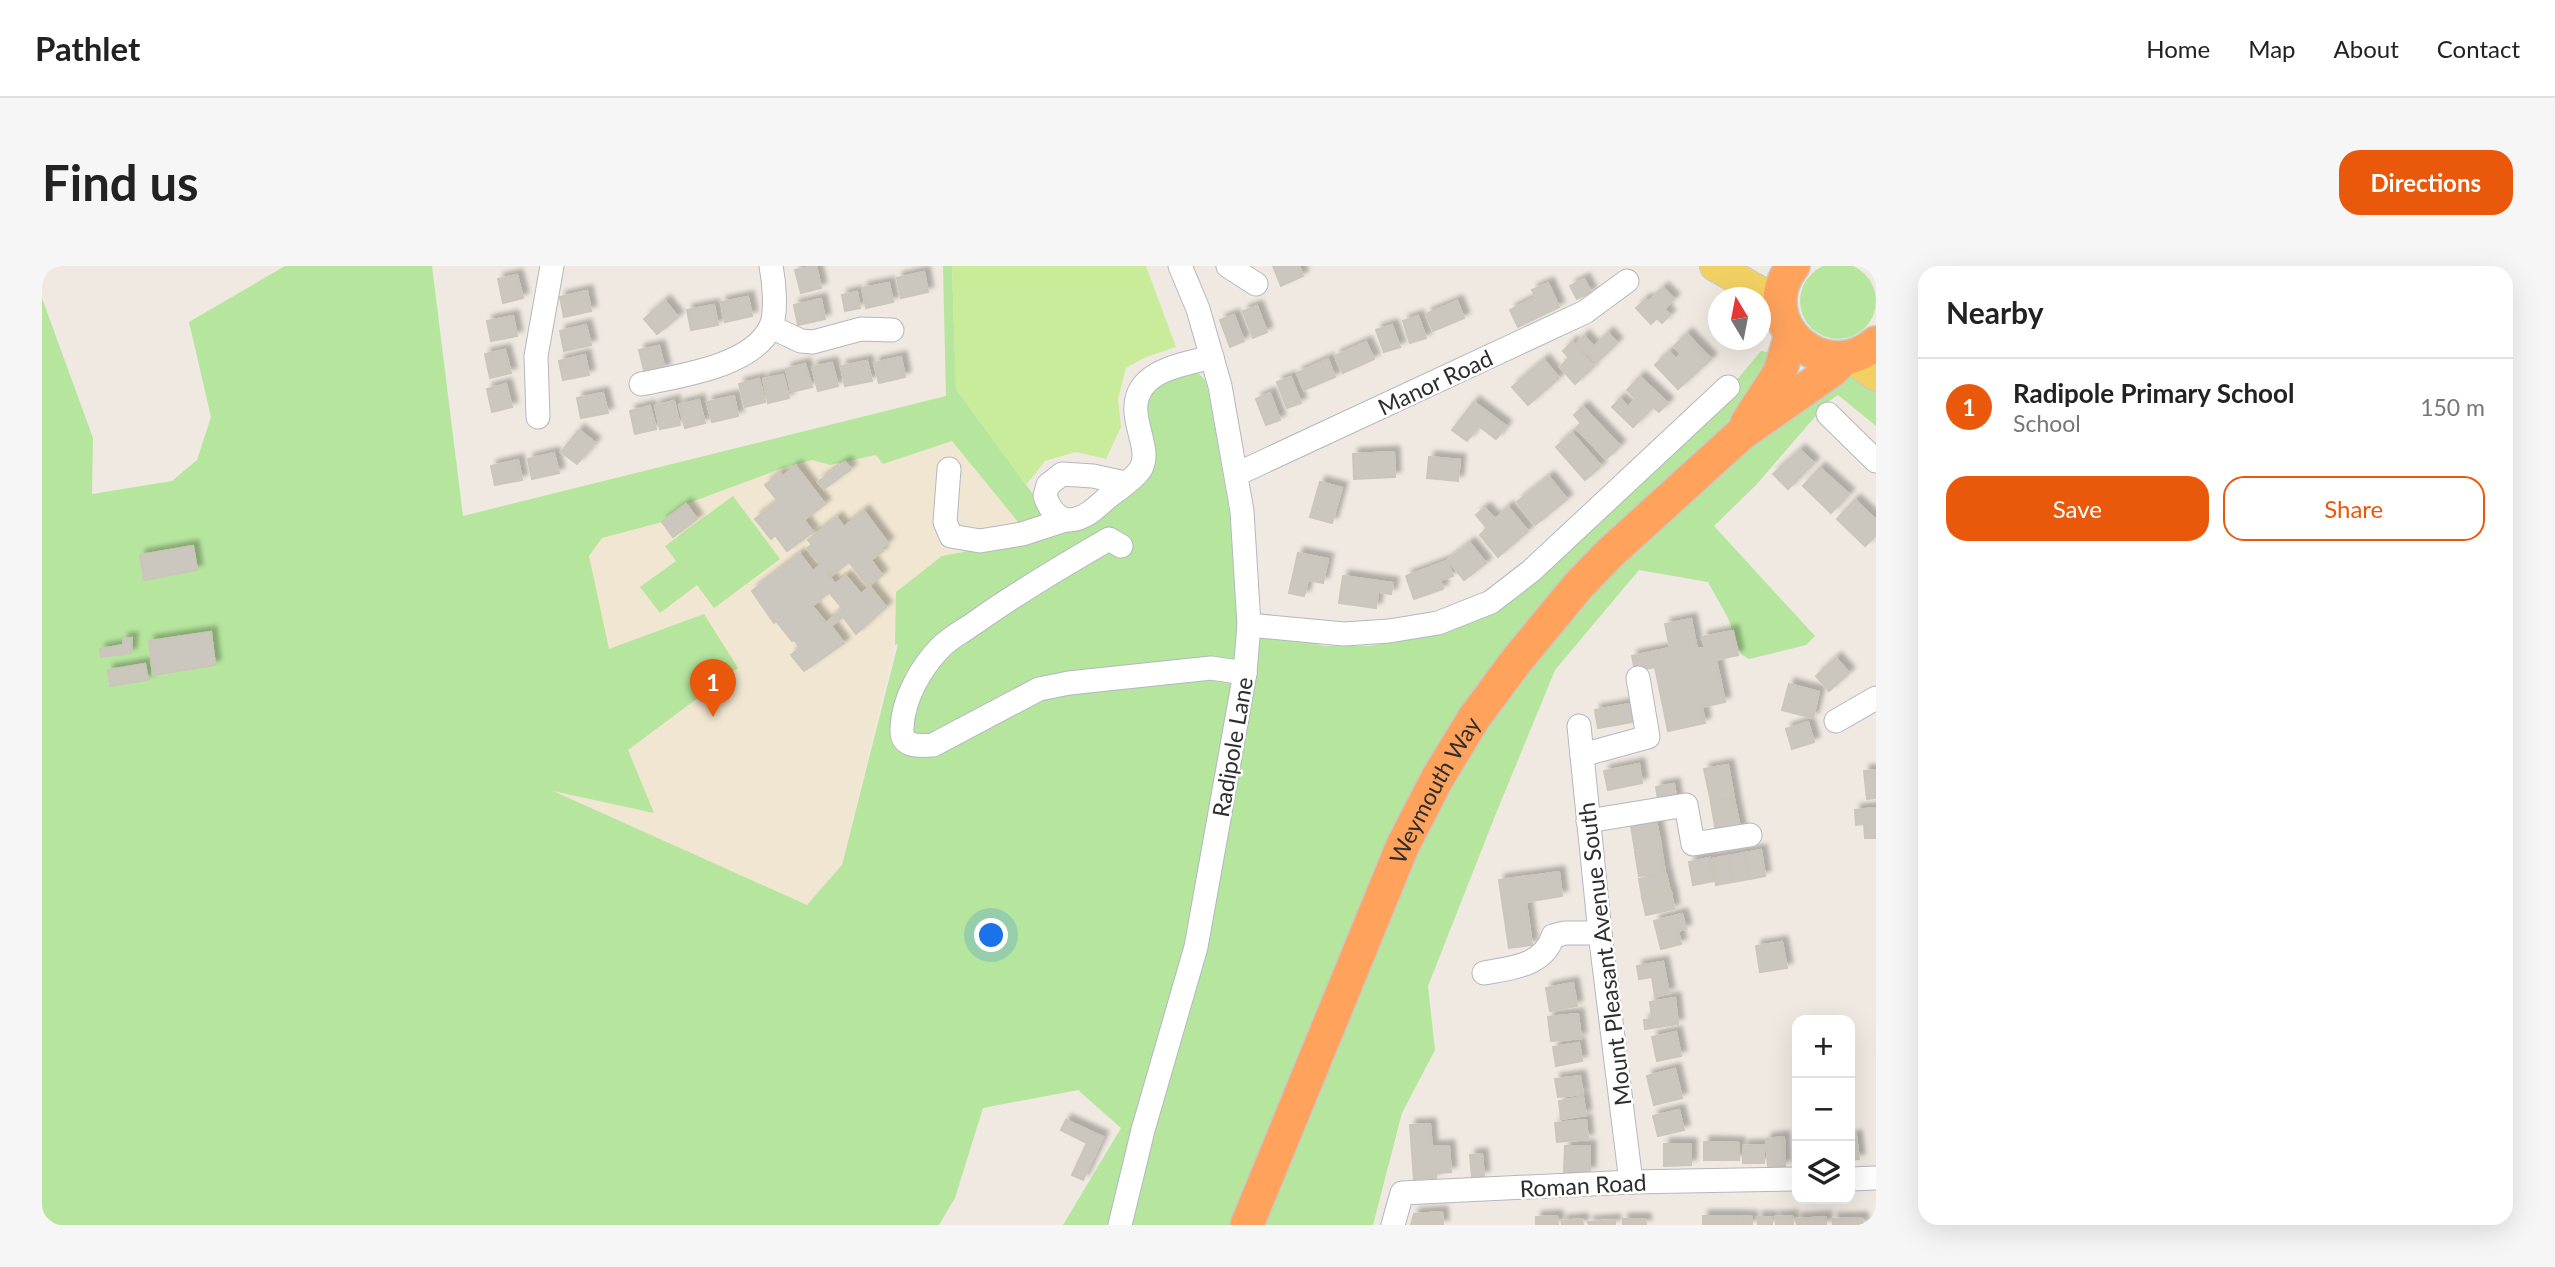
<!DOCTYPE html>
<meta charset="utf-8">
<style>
body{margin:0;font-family:Lato,sans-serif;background:#f6f6f6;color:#222}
.controls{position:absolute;right:21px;bottom:21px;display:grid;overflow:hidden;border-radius:14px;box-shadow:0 7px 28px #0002}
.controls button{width:63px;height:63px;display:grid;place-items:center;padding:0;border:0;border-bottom:2px solid #e0e0e0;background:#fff;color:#222;font:35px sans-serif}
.compass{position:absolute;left:1666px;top:21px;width:63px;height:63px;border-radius:50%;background:#fff;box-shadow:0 7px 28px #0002;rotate:350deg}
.you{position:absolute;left:950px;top:670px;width:24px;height:24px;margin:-18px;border:5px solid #fff;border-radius:50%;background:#1a73e8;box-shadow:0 0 0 10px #1a73e833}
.badge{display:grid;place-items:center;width:46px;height:46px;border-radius:50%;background:#ea580c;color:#fff;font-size:23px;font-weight:700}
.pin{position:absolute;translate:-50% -58px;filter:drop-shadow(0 2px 4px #0008)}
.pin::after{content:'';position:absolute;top:37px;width:24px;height:21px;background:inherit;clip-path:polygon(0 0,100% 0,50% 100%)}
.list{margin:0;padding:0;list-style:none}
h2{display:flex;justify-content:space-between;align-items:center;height:91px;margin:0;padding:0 28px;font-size:30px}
h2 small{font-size:23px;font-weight:400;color:#767676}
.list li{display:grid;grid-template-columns:46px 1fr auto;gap:21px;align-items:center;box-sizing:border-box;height:98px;padding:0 28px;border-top:2px solid #e0e0e0}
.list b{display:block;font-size:26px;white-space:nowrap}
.list p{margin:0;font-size:23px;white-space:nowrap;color:#767676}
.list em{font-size:23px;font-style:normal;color:#767676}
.actions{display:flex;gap:14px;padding:21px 28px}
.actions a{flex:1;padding:16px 0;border:2px solid #ea580c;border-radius:21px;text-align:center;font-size:24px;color:#ea580c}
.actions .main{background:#ea580c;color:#fff}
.icon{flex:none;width:38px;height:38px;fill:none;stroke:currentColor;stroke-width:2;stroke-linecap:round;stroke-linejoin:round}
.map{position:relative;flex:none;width:1834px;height:959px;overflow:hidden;border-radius:21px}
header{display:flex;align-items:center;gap:42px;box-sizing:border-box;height:98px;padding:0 35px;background:#fff;border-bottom:2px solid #e0e0e0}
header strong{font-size:33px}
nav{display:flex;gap:38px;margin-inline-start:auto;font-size:24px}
.intro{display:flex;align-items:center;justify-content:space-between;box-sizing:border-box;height:168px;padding:0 42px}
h1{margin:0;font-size:49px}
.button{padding:18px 32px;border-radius:21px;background:#ea580c;color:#fff;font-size:24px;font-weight:700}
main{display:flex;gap:42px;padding:0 42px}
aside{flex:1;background:#fff;border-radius:21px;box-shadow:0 7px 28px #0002}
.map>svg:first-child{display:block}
</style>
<header>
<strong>Pathlet</strong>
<nav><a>Home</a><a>Map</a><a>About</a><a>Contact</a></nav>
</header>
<div class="intro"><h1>Find us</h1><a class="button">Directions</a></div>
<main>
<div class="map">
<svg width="1834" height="959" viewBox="0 0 1834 959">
<defs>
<filter id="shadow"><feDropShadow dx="5.5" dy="-5.5" stdDeviation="2" flood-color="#0004"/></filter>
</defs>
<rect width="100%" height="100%" fill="#efe9e1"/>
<!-- education -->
<path fill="#f0e6d1" d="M 904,130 L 1018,290 L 853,379 L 800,599 L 766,640 L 506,523 L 503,229 Z"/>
<!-- green -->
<g fill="#b6e59e" fill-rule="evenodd">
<circle cx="1796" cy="35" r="38"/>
<path d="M 243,0 L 390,0 L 421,250 L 904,130 L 901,0 L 910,0 L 914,123 L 1018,265 L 1106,204 L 1102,142 L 1112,119 L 1154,105 L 1163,114 L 1167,128 L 1207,359 L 1282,380 L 1327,380 L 1377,371 L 1453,343 L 1688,122 L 1719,85 L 1725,86 L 1728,93 C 1705,139 1668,176 1633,213 L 1708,177 L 1804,111 L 1815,110 L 1834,118 L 1834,160 L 1796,129 L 1780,140 L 1778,145 L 1714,219 L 1672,260 L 1773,370 L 1764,379 L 1707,393 L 1699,388 L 1686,352 L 1666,316 L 1597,304 L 1513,404 L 1453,550 L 1386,720 L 1393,784 L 1360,847 L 1331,959 L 1021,959 L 1079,862 L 1036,824 L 941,842 L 913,932 L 897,959 L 0,959 L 0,32 L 51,172 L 50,228 L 130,215 L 155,194 L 169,151 L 147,56 ZM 910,175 L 977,257 L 984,274 L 900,290 L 854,326 L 853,379 L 856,378 L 800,599 L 765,639 L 511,525 L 612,547 L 586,484 L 696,402 L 662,348 L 567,383 L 547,290 L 560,272 L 620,256 L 644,238 L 738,203 L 770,194 L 788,199 L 834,189 L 841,198 Z"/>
<path d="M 691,230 L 738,293 L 672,342 L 655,319 L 618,347 L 598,321 L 634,295 L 623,280 Z"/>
</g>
<!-- pitch -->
<path fill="#c9ec9a" d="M 910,0 L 1104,0 L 1134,81 L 1104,91 L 1084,102 L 1076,133 L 1079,161 L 1064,193 L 1034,186 L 1003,195 L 984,219 L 914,123 Z"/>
<!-- building -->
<g fill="#cbc7bf" stroke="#cbc5ba" stroke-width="2" fill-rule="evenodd" filter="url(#shadow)">
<path d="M 774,0 L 779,22 L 759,27 L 753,4 Z"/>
<path d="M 1231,0 L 1257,0 L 1261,10 L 1239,20 Z"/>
<path d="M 882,6 L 886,26 L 859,32 L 855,12 Z"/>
<path d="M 475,9 L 481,32 L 461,37 L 456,13 Z"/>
<path d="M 1542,13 L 1549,26 L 1535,33 L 1528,20 Z"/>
<path d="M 847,17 L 851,36 L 824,42 L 820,22 Z"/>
<path d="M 1506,17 L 1517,41 L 1476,61 L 1468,44 L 1494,31 L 1490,24 Z"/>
<path d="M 1621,22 L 1632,33 L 1622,43 L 1628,49 L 1620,57 L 1615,52 L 1609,58 L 1594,42 L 1604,33 L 1606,36 Z"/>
<path d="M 545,25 L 549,45 L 522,51 L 518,31 Z"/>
<path d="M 815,26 L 818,42 L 803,45 L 800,29 Z"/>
<path d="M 706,31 L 710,50 L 683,56 L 679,36 Z"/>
<path d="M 779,33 L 783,53 L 756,59 L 752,39 Z"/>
<path d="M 623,35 L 636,51 L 615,68 L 602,53 Z"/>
<path d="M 1415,35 L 1422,52 L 1391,65 L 1384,48 Z"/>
<path d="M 672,39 L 676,59 L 649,64 L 645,44 Z"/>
<path d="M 1215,40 L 1225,66 L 1211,72 L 1201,45 Z"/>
<path d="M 1192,49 L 1202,75 L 1188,81 L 1178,54 Z"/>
<path d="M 471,50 L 475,70 L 449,75 L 445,55 Z"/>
<path d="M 1376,50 L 1384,72 L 1368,77 L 1361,55 Z"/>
<path d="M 544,59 L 549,79 L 522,85 L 518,65 Z"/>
<path d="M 1350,59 L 1358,81 L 1342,86 L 1334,64 Z"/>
<path d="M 1566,67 L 1575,77 L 1554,97 L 1535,77 L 1542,70 L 1552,81 Z"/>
<path d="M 1645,68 L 1669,93 L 1636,123 L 1613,99 L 1627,86 L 1634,93 L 1639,88 L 1632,80 Z"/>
<path d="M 1324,76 L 1332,93 L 1301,107 L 1293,90 Z"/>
<path d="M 1530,76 L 1552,100 L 1533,118 L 1518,101 L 1527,92 L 1521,85 Z"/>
<path d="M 617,80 L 623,103 L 603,108 L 597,84 Z"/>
<path d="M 463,84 L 469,107 L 448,112 L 443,88 Z"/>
<path d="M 543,89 L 547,109 L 521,114 L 517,95 Z"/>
<path d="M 859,91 L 863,111 L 837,117 L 832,97 Z"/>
<path d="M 1286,93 L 1293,111 L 1262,124 L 1255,107 Z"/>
<path d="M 1502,94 L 1517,112 L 1486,139 L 1470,121 Z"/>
<path d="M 825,95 L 830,115 L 803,120 L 799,100 Z"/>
<path d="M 790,97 L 796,120 L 776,125 L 770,101 Z"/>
<path d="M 763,98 L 770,121 L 749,126 L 744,103 Z"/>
<path d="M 741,109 L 747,132 L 726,137 L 721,113 Z"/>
<path d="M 1249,111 L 1259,137 L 1245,142 L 1235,116 Z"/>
<path d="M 1598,111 L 1626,137 L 1617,146 L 1611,141 L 1591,161 L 1570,141 L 1578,133 L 1586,141 L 1594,133 L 1585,124 Z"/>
<path d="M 717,113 L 723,136 L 703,141 L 697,118 Z"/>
<path d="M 464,118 L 470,141 L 450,146 L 445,123 Z"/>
<path d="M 561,127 L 566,147 L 539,152 L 535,132 Z"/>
<path d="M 1228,127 L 1238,154 L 1224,159 L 1214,133 Z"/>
<path d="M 692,130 L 696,150 L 670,156 L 665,136 Z"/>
<path d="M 657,134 L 663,157 L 643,162 L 637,139 Z"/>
<path d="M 632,135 L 638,159 L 618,163 L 613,140 Z"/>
<path d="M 1432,136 L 1464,160 L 1454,173 L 1437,160 L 1425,175 L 1410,164 Z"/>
<path d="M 608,140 L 614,163 L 593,168 L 588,145 Z"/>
<path d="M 1541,141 L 1578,180 L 1564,193 L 1534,162 L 1539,157 L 1532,149 Z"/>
<path d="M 537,164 L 553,177 L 535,198 L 519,186 Z"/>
<path d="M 1530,167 L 1559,200 L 1543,214 L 1514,181 Z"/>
<path d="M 1758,184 L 1772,197 L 1746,223 L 1731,208 Z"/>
<path d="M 1352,186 L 1353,211 L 1312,213 L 1311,188 Z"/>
<path d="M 512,187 L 517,207 L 490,213 L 486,193 Z"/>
<path d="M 1387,191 L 1418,194 L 1416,215 L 1385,212 Z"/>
<path d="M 476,194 L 480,214 L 453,219 L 449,200 Z"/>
<path d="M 803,196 L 809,203 L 782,223 L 776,216 Z"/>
<path d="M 754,200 L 783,238 L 762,254 L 771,266 L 745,285 L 733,269 L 729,273 L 713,253 L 736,235 L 723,219 L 738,207 L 741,210 Z"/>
<path d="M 1778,202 L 1807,228 L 1789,247 L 1761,220 Z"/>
<path d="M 1507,211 L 1525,233 L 1493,259 L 1475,236 Z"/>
<path d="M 1278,216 L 1300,222 L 1290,257 L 1268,251 Z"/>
<path d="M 1813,234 L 1834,254 L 1834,269 L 1823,280 L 1795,253 Z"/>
<path d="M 644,238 L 655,253 L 631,271 L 620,256 Z"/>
<path d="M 1466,241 L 1486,265 L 1456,291 L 1438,269 L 1445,262 L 1434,249 L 1443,242 L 1453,253 Z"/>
<path d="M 822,245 L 846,277 L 839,282 L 841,285 L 829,294 L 840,309 L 826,320 L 807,296 L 790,309 L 786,304 L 784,305 L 793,318 L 804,310 L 819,328 L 828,321 L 844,341 L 814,368 L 801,351 L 789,360 L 802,377 L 762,405 L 749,389 L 758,382 L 752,374 L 750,375 L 734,355 L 732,357 L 710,325 L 758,288 L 771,305 L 779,299 L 765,282 L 770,279 L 766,274 L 795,252 L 802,261 ZM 787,326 L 801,343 L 784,357 L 770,340 Z"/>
<path d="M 1428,277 L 1444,297 L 1422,314 L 1406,294 Z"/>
<path d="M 151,280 L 155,304 L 102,314 L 98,289 Z"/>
<path d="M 1256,287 L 1286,293 L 1281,317 L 1266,314 L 1262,330 L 1247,327 Z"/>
<path d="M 1405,295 L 1411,310 L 1398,314 L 1401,323 L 1372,333 L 1364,310 Z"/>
<path d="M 1301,310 L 1351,317 L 1349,328 L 1336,326 L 1334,342 L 1297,337 Z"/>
<path d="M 1649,353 L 1655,383 L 1663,382 L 1660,371 L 1691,365 L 1696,389 L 1674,394 L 1683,436 L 1660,441 L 1663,457 L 1626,465 L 1613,401 L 1593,405 L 1590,390 L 1628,382 L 1623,358 Z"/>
<path d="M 169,366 L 173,399 L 111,409 L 107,375 Z"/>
<path d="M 90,372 L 89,387 L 59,391 L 58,383 L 81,379 L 81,373 Z"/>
<path d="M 1794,392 L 1807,407 L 1787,425 L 1774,410 Z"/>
<path d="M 103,398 L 106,414 L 68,420 L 66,404 Z"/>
<path d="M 1747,418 L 1777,426 L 1771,452 L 1740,444 Z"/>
<path d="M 1588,438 L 1591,456 L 1556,462 L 1553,444 Z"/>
<path d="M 1766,456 L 1772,476 L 1750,483 L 1744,463 Z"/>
<path d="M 1597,498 L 1600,517 L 1566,524 L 1562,505 Z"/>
<path d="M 1686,499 L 1692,532 L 1669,536 L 1662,503 Z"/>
<path d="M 1834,504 L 1834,532 L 1825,533 L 1822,505 Z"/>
<path d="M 1632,518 L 1635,536 L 1617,539 L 1614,521 Z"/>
<path d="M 1692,533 L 1699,566 L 1675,571 L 1669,537 Z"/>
<path d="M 1834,542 L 1834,572 L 1823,572 L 1822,558 L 1814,559 L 1813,544 Z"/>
<path d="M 1614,555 L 1619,579 L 1593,584 L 1589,560 Z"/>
<path d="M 1619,581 L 1623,606 L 1597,610 L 1593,586 Z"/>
<path d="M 1719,584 L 1723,610 L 1708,613 L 1703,587 Z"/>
<path d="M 1703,587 L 1707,613 L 1691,616 L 1686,590 Z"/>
<path d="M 1685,590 L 1690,616 L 1674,619 L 1670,593 Z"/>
<path d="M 1668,592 L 1672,615 L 1651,619 L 1647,596 Z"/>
<path d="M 1517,606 L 1520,630 L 1484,636 L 1490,679 L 1467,682 L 1457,614 Z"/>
<path d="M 1624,608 L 1628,625 L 1600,630 L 1597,613 Z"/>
<path d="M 1629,626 L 1632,643 L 1604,649 L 1600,631 Z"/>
<path d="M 1640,648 L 1644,663 L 1636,665 L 1639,678 L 1619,683 L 1612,655 Z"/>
<path d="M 1740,676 L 1745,702 L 1718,706 L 1714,680 Z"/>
<path d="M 1621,696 L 1627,727 L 1613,730 L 1610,711 L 1597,713 L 1595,700 Z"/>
<path d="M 1531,717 L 1535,740 L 1508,745 L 1504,722 Z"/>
<path d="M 1633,732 L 1636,758 L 1603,763 L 1602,754 L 1610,753 L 1608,736 Z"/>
<path d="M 1536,748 L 1539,772 L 1509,775 L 1506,751 Z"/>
<path d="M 1634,766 L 1639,790 L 1615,795 L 1610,771 Z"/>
<path d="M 1537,777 L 1540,795 L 1514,800 L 1511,781 Z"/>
<path d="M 1633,803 L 1640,832 L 1612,839 L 1605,810 Z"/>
<path d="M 1538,810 L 1541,828 L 1516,831 L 1513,813 Z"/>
<path d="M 1541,831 L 1544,849 L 1519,853 L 1517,835 Z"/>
<path d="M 1637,844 L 1642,864 L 1616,870 L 1611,850 Z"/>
<path d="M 1024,854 L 1061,871 L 1041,914 L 1030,909 L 1045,877 L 1019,864 Z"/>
<path d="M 1544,854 L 1546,873 L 1515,876 L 1513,857 Z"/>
<path d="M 1388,858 L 1390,881 L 1407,880 L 1409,906 L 1394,907 L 1394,912 L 1372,913 L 1368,859 Z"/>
<path d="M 1814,870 L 1817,893 L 1808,894 L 1808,871 Z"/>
<path d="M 1742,871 L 1743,900 L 1726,901 L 1724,873 Z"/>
<path d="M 1662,876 L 1697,877 L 1697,894 L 1662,894 Z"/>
<path d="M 1622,878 L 1649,878 L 1649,899 L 1622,900 Z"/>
<path d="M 1722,879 L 1722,897 L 1701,897 L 1701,880 Z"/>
<path d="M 1523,880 L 1548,880 L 1548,906 L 1522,906 Z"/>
<path d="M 1440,888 L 1442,910 L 1430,911 L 1428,889 Z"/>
<path d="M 1400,946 L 1401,959 L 1369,959 L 1372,948 Z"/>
<path d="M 1515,950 L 1516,959 L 1494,959 L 1494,951 Z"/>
<rect x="1661" y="950" width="19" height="9"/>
<rect x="1680" y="950" width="15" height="9"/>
<path d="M 1695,950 L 1710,951 L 1710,959 L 1695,959 Z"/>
<path d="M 1750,950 L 1751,959 L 1734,959 L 1733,951 Z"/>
<path d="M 1715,951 L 1730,951 L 1730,959 L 1716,959 Z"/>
<path d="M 1784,951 L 1784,959 L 1755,959 L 1754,953 Z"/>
<path d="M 1820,952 L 1821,959 L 1791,959 L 1790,953 Z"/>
<path d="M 1540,953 L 1541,959 L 1520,959 L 1520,955 Z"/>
<path d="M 1581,953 L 1603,953 L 1604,959 L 1581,959 Z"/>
<path d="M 1573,954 L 1573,959 L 1547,959 L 1546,956 Z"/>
</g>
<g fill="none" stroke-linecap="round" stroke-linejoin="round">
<!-- minor casing -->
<g stroke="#b4b7c1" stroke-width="25">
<g id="minor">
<path d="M 1186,0 L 1214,18"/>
<path d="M 729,61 L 759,75 L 771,76 L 819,63 L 850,64"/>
<path d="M 599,118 C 637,110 712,100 729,60 C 735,46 732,15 729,0"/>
<path d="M 1786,148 L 1834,195"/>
<path d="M 496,151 L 494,90 L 510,0"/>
<path d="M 907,203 L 903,256 L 909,270 L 938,275 L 980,268 L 1023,254"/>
<path d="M 1195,208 L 1543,46 L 1585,15"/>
<path d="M 1083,217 L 1051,210 L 1020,208 L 1006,219 L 1003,230 C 1007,241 1014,254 1028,254 C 1043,253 1054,242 1065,232 C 1075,224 1090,215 1098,204 C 1113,182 1080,148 1101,120 C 1116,101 1148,97 1170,91"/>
<path d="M 1079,280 L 1067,273 C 1022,299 976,326 934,356 C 923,364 909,371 899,381 C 879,401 861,433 860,462 C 859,482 877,480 891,479 L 997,423 L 1027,417 L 1169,402 L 1203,407"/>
<path d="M 1207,359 L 1302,368 L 1347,365 L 1396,357 L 1449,336 L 1489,305 L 1686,121"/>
<path d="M 1794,455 L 1834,432"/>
<path d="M 1537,460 L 1558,667 L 1589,916"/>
<path d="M 1540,489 L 1606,471 L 1596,412"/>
<path d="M 1546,555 L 1644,539 L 1651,578 L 1708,569"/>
<path d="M 1442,707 C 1469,702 1502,700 1511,670 L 1523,667 L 1558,667"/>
<path d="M 1808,913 L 1834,912"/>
<path d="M 1078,959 L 1101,864 L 1154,681 L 1203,407 L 1207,359 L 1200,245 L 1178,120 L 1156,43 L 1138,0"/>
<path d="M 1351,959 L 1360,927 L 1589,916 L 1755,913"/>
</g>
</g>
<!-- major casing -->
<g stroke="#c9c9c9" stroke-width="32">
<g id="major">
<path d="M 1673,0 L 1738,37"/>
<path d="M 1808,91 L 1834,110"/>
</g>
</g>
<!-- highway casing -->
<g stroke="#c9c9c9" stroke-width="36">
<g id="highway">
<path d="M 1751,0 C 1708,55 1781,122 1834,77"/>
<path d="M 1705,157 L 1738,106 L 1749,69"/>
<path id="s1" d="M 1205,959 L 1361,579 L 1395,513 L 1432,452 L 1475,394 L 1536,320 L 1568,287 L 1699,168 L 1789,105 L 1802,92"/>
</g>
</g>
<!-- minor -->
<use href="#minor" stroke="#fff" stroke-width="23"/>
<!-- major -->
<use href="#major" stroke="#f2d163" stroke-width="30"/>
<!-- highway -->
<use href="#highway" stroke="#ffa35c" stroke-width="33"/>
</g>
<g text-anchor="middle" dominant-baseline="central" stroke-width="5" stroke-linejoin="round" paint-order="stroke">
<!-- street labels -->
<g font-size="23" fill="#2e2e2e" stroke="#fff">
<text transform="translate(1393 116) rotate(-25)">Manor Road</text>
<text transform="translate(1190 481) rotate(-80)">Radipole Lane</text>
<text stroke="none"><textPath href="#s1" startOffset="474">Weymouth Way</textPath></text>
<text transform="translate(1562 688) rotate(-97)">Mount Pleasant Avenue South</text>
<text transform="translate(1541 919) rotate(-3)">Roman Road</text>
</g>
</g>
</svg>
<div class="controls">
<button>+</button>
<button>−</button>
<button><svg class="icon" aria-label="layers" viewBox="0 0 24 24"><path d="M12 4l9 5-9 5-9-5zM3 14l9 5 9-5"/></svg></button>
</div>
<svg class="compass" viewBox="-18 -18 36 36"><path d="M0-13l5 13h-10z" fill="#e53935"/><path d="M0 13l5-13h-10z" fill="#767676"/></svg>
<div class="you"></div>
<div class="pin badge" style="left:671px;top:451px">1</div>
</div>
<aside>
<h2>Nearby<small></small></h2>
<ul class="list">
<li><span class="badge">1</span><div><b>Radipole Primary School</b><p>School</p></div><em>150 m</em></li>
</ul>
<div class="actions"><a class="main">Save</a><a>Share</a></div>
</aside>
</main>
